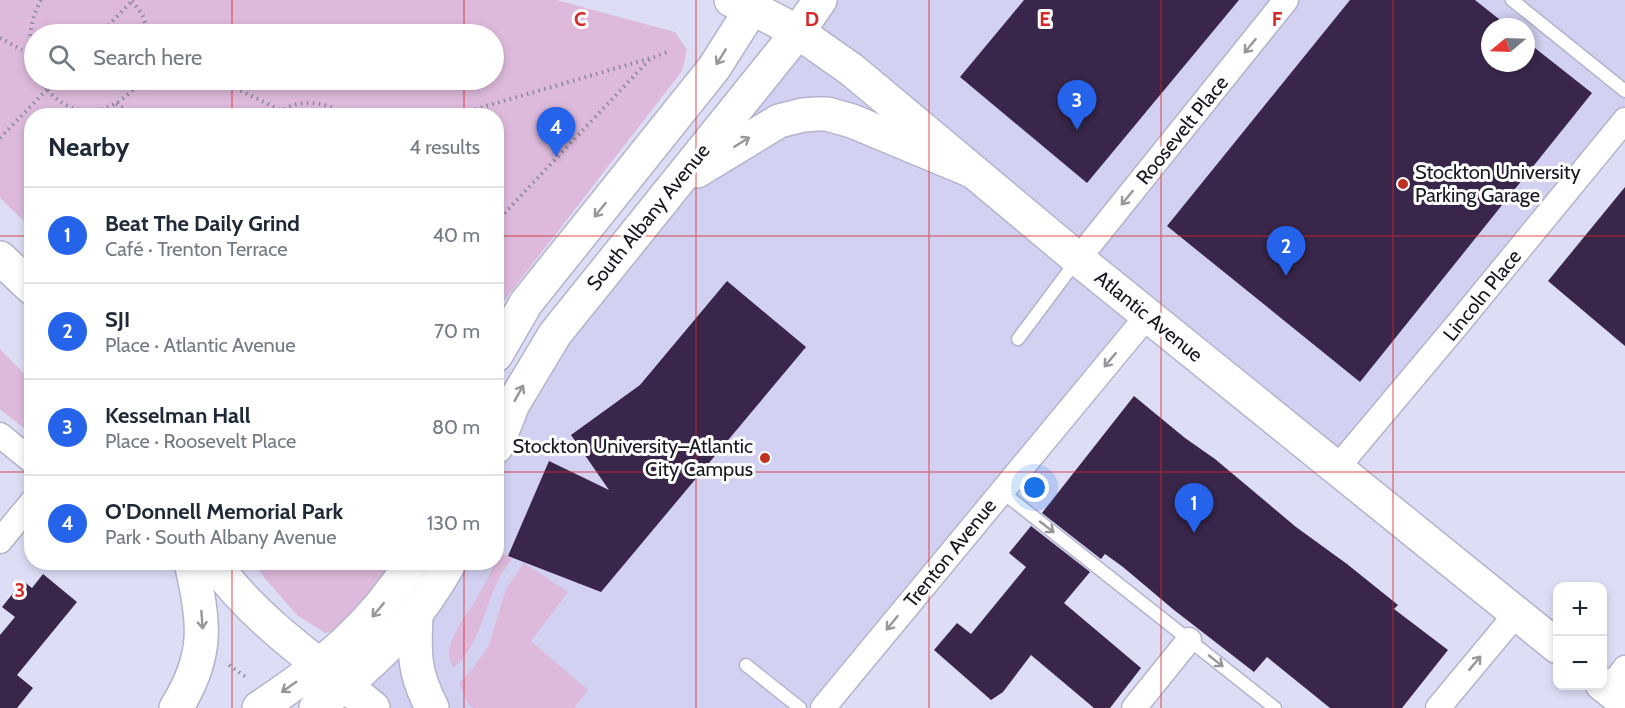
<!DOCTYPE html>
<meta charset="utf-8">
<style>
body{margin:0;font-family:Cabin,sans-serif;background:#f2f2f3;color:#1f2937}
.controls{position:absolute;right:18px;bottom:18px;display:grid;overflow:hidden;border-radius:12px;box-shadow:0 3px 9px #0003}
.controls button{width:54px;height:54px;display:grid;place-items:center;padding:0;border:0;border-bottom:2px solid #e0e1e3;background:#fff;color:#1f2937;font:30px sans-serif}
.compass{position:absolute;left:1481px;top:18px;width:54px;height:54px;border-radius:50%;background:#fff;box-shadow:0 3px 9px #0003;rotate:251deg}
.you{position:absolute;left:1035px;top:488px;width:21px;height:21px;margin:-15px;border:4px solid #fff;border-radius:50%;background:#1a73e8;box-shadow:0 0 0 9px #1a73e833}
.badge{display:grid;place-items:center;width:39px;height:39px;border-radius:50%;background:#2563eb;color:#fff;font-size:20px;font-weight:700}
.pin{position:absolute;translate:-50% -50px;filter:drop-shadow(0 2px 3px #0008)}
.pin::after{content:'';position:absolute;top:32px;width:21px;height:18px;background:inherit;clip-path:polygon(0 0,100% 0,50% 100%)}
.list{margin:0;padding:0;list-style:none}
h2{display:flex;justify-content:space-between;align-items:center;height:78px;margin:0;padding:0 24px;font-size:26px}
h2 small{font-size:20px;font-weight:400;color:#747a83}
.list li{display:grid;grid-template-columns:39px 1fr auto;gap:18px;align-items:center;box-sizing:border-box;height:96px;padding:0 24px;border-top:2px solid #e0e1e3}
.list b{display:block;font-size:22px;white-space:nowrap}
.list p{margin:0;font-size:20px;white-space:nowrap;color:#747a83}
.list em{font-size:20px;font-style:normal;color:#747a83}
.icon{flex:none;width:33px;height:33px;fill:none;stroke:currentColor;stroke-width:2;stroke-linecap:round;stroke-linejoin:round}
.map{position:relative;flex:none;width:1625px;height:708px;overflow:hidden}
.search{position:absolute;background:#fff;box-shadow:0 3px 9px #0003;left:24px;top:24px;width:480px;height:66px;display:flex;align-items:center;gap:15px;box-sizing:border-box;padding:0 21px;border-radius:33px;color:#747a83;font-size:22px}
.panel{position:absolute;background:#fff;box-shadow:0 3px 9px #0003;left:24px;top:108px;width:480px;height:462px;border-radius:24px}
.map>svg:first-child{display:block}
</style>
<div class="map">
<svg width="1625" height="708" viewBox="0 0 1625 708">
<rect width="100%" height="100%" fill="#ddddf6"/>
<!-- built -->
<path fill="#d2d1f2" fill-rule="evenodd" d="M 820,0 L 1625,0 L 1625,120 L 1337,468 L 1148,315 L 823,708 L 373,708 L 345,685 L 450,563 L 496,562 L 497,447 L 513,404 ZM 1490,27 L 1526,27 L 1526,63 L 1490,63 Z"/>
<!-- green -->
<g fill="#ddbadb" fill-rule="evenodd">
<path d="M 0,0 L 556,0 L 675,32 L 687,50 L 682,71 L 497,310 L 496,116 L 32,116 L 31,228 L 0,198 ZM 34,34 L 494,34 L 494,80 L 34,80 Z"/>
<path d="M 0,349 L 31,381 L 31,434 L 0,409 Z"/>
<path d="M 500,552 L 512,559 C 507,566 502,572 499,579 C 482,611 483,639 455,667 L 453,667 C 440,644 466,617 477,598 C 486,583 493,567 500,552 Z"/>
<path d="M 254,563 L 394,563 L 357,612 L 338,630 L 325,633 L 297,615 L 267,581 Z"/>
<path d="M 524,563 L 568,592 L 531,641 L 588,690 L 574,708 L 473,708 L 469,705 L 459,683 L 473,668 L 489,645 L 506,589 Z"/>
</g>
<!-- building -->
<g fill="#39264a">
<path d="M 1024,0 L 1239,0 L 1087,183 L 960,77 Z"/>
<path d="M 1350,0 L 1475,0 L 1509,27 L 1490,27 L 1490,63 L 1526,63 L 1526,41 L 1592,93 L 1360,382 L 1167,226 Z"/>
<path d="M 1625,187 L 1625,346 L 1548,281 Z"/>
<path d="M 727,281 L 806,347 L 601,592 L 508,556 L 549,461 L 609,490 L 571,435 L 640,385 Z"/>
<path d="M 1134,396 L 1185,438 L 1215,459 L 1296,527 L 1347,564 L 1398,605 L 1394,609 L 1448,650 L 1402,708 L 1330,708 L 1267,657 L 1254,672 L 1174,610 L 1123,567 L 1105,554 L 1101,559 L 1042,513 Z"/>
<path d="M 1031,526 L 1090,572 L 1064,603 L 1141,668 L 1110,708 L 1094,708 L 1031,655 L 1003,692 L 991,700 L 934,650 L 957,623 L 971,634 L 1026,567 L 1009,553 Z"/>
<path d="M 43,574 L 77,602 L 17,675 L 33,688 L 17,708 L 0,708 L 0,635 L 15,617 L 2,607 L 23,581 L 32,588 Z"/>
</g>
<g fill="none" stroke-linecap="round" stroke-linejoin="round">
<!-- lane casing -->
<g stroke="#b4b3cc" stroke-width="15">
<g id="lane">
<path d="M 1512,0 L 1625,91"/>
<path d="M 1018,339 L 1077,260"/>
<path d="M 1001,491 L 1275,708"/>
<path d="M 746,665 L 800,708"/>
</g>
</g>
<!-- street casing -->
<g stroke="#b4b3cc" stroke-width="27">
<g id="street">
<path d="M 1078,259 L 1286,0"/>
<path d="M 0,435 L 32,461"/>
<path d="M 1337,468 L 1457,325 L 1625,120"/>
<path d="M 0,541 L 32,502"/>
<path d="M 1609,689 L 1625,668"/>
<path d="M 823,708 L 1148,315"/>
<path d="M 1134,708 L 1189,640"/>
<path d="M 1438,708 L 1517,613"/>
</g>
</g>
<!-- secondary casing -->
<g stroke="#b4b3cc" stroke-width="36">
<g id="secondary">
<path d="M 820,0 L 798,32 L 852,70 L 1078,259 L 1558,647"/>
<path d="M 1602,684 L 1625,702"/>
</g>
</g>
<!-- primary casing -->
<g stroke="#b4b3cc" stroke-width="36">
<g id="primary">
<path d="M 697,171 L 779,121 L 803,115 L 816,114 L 827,114 L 852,121 L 972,171"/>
<path d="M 496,355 L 526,303 L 714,68 L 752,8"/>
<path d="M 496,447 L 513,404 L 555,334 L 798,32 L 752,8 L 731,0"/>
<path d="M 416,616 C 414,656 414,672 432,708"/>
<path d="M 259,708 C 322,666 371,628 412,562"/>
<path d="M 373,708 L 345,685 C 391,646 420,616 450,562"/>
</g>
</g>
<!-- highway casing -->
<g stroke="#b4b3cc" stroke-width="36">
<g id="highway">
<path d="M 0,258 L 32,288"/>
<path d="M 213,562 C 249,612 297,648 345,685 L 316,708"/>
<path d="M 176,708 C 210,654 204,622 191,562"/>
</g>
</g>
<!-- path -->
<g stroke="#89899b" stroke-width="4" stroke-dasharray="1.5 4.5" stroke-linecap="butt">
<path d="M 41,0 C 0,74 83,157 141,80"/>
<path d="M 132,1 L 142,14 L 149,34"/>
<path d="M 100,34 L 133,0"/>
<path d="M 0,38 L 22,50"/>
<path d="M 219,80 L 280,110"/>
<path d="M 116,104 L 139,116"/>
<path d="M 274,116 C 296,97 325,100 347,116"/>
<path d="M 452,116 L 651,58 L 670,51"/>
<path d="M 0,138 L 56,80"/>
<path d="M 496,222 L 650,59"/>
<path d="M 229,665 L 247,678"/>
</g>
<!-- lane -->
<use href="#lane" stroke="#fff" stroke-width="12"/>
<!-- street -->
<use href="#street" stroke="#fff" stroke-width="24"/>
<!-- secondary -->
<use href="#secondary" stroke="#fff" stroke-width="33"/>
<!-- primary -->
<use href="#primary" stroke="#fff" stroke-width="33"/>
<!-- highway -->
<use href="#highway" stroke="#fff" stroke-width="33"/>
</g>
<!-- one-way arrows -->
<defs><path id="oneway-shaft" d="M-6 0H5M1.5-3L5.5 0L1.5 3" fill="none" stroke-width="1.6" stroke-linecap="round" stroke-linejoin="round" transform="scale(1.5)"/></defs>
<g stroke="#97979b">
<use href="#oneway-shaft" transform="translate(1250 46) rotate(129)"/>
<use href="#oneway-shaft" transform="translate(721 57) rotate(122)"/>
<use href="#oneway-shaft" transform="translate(742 142) rotate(-32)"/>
<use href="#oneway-shaft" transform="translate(1127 198) rotate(129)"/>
<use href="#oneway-shaft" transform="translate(600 210) rotate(129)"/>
<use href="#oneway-shaft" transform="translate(1110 360) rotate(130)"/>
<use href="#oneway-shaft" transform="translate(519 393) rotate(-61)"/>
<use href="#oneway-shaft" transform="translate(1047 527) rotate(38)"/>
<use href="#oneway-shaft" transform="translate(378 610) rotate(130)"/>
<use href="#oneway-shaft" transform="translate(202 620) rotate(86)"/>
<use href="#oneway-shaft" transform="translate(892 623) rotate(129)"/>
<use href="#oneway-shaft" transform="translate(1216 661) rotate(38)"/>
<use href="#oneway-shaft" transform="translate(1475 663) rotate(-50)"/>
<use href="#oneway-shaft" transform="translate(289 687) rotate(145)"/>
</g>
<!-- grid -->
<path fill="none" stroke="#d62828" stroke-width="1.5" stroke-opacity="0.55" d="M 232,0 L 232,34M 464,0 L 464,34M 696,0 L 696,708M 929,0 L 929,708M 1161,0 L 1161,708M 1393,0 L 1393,708M 232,80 L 232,116M 464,80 L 464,116M 0,236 L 32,236M 496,236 L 1625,236M 0,472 L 32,472M 496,472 L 1625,472M 232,562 L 232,708M 464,562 L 464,708"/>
<!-- markers -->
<g fill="#bf3222" stroke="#fff" stroke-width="2">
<circle cx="1403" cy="184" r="6"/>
<circle cx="765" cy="458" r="6"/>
</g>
<g text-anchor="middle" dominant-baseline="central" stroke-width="6" stroke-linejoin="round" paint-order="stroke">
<!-- street labels -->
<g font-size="20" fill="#171720" stroke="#fff">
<text transform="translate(1182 130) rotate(-51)">Roosevelt Place</text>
<text transform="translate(648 217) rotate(-51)">South Albany Avenue</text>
<text transform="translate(1482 295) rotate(-51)">Lincoln Place</text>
<text transform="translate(1149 316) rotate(39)">Atlantic Avenue</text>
<text transform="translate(950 553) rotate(-51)">Trenton Avenue</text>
</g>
<!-- poi labels -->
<g font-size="20" fill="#171720" stroke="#fff" text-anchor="start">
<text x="1415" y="172">Stockton University<tspan x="1415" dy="23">Parking Garage</tspan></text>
<text x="753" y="446" text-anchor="end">Stockton University–Atlantic<tspan x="753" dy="23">City Campus</tspan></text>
</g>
</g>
<g font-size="20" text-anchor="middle" font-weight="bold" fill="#d62828" stroke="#fff" stroke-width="6" stroke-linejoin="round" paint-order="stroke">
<text x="580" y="26">C</text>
<text x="812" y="26">D</text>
<text x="1045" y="26">E</text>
<text x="1277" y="26">F</text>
<text x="20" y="597">3</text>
</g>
</svg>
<div class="controls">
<button>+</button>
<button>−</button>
</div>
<svg class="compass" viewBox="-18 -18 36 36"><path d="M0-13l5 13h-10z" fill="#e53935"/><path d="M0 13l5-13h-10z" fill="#747a83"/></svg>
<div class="you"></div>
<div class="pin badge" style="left:1194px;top:533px">1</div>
<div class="pin badge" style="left:1286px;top:276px">2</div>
<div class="pin badge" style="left:1077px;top:130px">3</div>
<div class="pin badge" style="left:556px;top:157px">4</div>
<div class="search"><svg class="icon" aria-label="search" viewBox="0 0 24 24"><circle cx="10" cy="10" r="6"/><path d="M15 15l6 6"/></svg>Search here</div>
<section class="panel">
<h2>Nearby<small>4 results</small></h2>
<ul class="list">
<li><span class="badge">1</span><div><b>Beat The Daily Grind</b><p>Café · Trenton Terrace</p></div><em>40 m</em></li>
<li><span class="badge">2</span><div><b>SJI</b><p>Place · Atlantic Avenue</p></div><em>70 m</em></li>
<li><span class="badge">3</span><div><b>Kesselman Hall</b><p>Place · Roosevelt Place</p></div><em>80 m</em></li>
<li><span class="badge">4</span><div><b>O'Donnell Memorial Park</b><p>Park · South Albany Avenue</p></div><em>130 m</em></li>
</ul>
</section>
</div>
